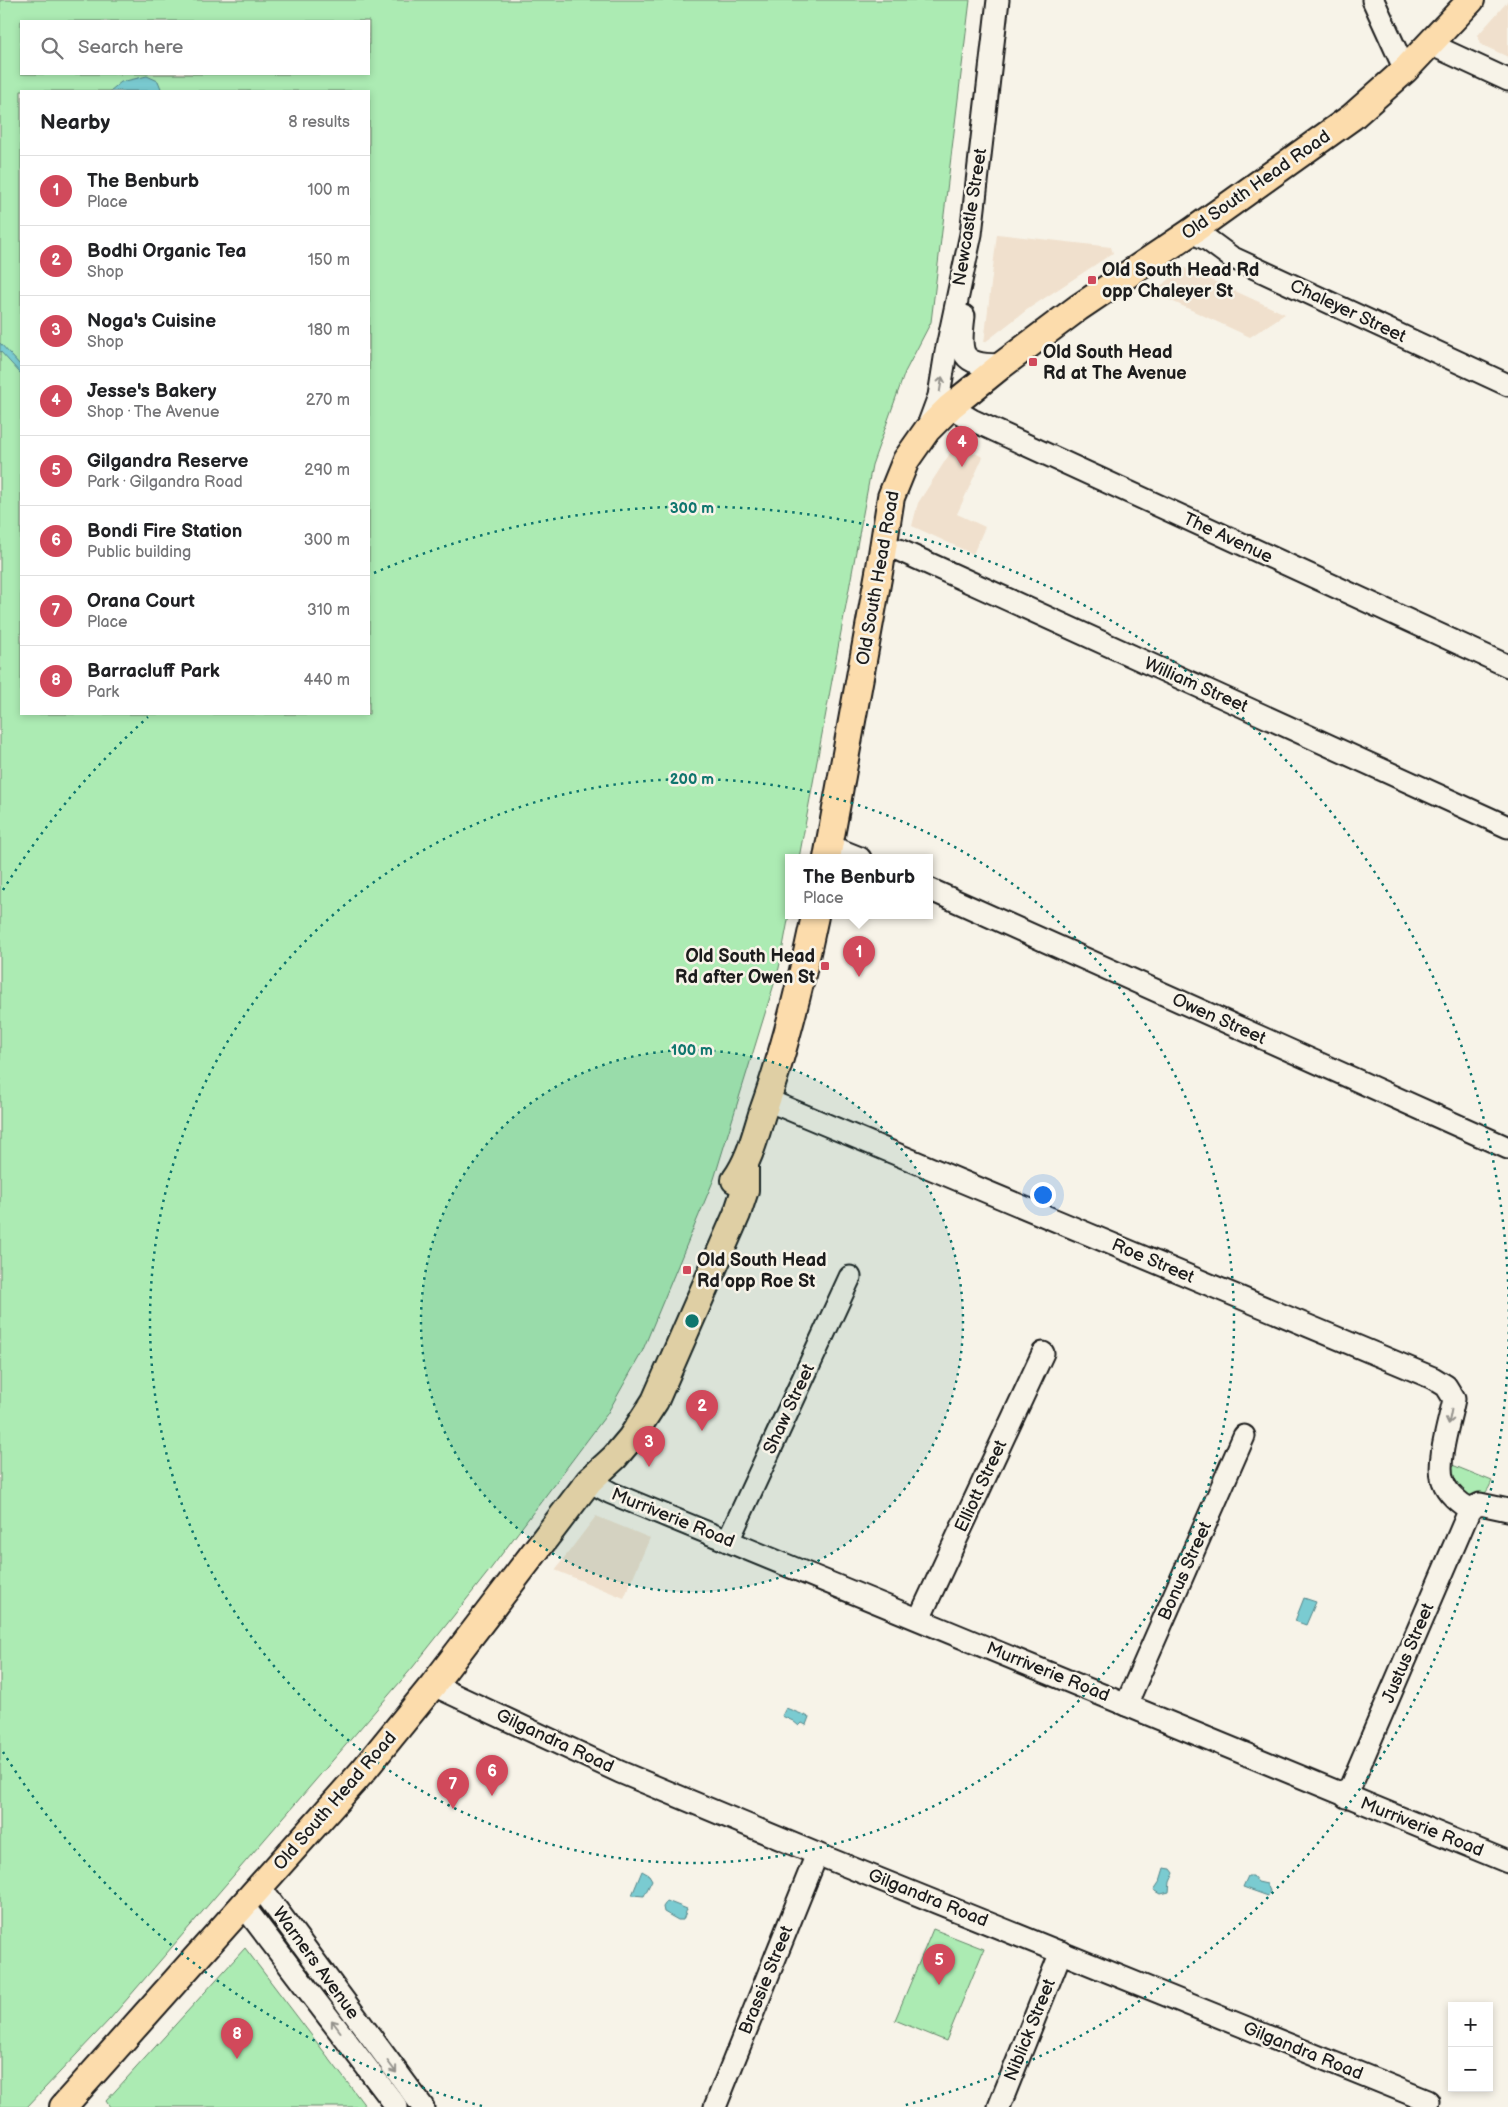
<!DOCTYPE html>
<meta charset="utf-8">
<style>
body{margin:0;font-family:"Balsamiq Sans",sans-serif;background:#f2f2f2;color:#202124}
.controls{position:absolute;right:15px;bottom:15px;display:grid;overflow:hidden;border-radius:0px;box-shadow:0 2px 8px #0003}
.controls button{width:45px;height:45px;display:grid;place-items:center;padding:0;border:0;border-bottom:1px solid #e0e0e0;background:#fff;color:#202124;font:25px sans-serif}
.you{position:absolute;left:1042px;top:1194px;width:18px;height:18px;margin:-12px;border:4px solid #fff;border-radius:50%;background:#1a73e8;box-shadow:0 0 0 8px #1a73e833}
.badge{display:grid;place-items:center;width:32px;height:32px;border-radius:50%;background:#d1495b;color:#fff;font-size:16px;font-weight:700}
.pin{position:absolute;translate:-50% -41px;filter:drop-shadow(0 1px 2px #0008)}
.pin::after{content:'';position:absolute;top:26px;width:18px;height:15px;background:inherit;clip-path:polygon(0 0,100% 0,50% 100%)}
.popup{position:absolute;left:785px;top:854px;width:148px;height:65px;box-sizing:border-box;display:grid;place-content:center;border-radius:0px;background:#fff;filter:drop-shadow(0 1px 4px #0005);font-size:16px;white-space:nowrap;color:#757577}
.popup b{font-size:19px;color:#202124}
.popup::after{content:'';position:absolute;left:50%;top:100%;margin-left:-10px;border:10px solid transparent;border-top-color:#fff}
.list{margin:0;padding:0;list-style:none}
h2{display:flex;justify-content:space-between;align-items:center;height:65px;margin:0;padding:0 20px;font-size:21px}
h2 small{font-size:16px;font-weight:400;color:#757577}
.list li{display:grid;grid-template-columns:32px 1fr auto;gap:15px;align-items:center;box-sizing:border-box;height:70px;padding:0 20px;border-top:1px solid #e0e0e0}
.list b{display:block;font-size:19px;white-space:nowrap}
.list p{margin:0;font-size:16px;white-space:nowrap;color:#757577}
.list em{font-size:16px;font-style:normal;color:#757577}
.icon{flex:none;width:28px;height:28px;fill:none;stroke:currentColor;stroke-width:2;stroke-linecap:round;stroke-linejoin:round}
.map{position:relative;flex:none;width:1508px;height:2107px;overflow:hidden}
.search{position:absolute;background:#fff;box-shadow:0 2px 8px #0003;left:20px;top:20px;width:350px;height:55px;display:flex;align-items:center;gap:12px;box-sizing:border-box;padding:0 18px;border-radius:0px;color:#757577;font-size:19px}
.panel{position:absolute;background:#fff;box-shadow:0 2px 8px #0003;left:20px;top:90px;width:350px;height:625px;border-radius:0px}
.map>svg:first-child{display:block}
</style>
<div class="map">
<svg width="1508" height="2107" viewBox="0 0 1508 2107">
<rect width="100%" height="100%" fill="#f7f3e8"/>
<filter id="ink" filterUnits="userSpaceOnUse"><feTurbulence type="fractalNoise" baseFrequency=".02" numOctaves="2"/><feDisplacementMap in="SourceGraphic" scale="10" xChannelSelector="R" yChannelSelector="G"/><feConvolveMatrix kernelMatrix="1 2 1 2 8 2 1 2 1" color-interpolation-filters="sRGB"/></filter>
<g filter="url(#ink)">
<!-- built -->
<g fill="#f0e0cd">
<path d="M 1508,1 L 1508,57 L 1480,44 L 1478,35 Z"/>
<path d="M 997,234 L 1111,247 L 1113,253 L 1028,309 L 984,343 Z"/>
<path d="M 1185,268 L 1285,314 L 1250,337 L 1152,292 Z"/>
<path d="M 956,444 L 983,457 L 957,514 L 985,527 L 973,554 L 912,526 L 918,503 Z"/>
<path d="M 596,1516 L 650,1538 L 624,1598 L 555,1570 Z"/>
</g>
<!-- green -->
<g fill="#acebb3" stroke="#648468" fill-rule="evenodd">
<path d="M 0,0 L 970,0 L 931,322 L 905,372 L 872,465 L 799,858 L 789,858 L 789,915 L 779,968 L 714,1179 L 642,1352 L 607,1414 L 489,1571 L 413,1667 L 110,2019 L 27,2107 L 0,2107 ZM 21,21 L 369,21 L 369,74 L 21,74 ZM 21,91 L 369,91 L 369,714 L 21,714 Z"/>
<path d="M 1445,1462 L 1492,1481 C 1484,1500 1478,1499 1458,1497 Z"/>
<path d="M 933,1929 L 984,1949 L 946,2041 L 895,2020 Z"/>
<path d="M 245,1948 L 366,2107 L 110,2107 L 106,2101 Z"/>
</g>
<!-- water -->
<g fill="#7acbd1" stroke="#548589">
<path d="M 147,76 L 158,81 L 162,91 L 110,91 L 121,82 Z"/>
<path d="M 0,343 L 21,366 L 21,374 L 0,351 Z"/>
<path d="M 1304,1598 L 1316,1602 L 1306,1625 L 1295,1621 Z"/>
<path d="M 786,1708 L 809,1717 L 806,1725 L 802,1723 L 799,1726 L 793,1721 L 782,1716 Z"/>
<path d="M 1164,1868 L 1171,1869 L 1174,1873 L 1170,1882 L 1169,1892 L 1161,1894 L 1154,1890 L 1160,1881 Z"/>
<path d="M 642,1871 L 649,1875 L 652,1880 L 644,1896 L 632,1895 Z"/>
<path d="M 1248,1876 L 1253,1876 L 1258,1882 L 1267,1884 L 1270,1891 L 1268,1896 L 1243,1887 Z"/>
<path d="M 667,1901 L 687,1909 L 683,1920 L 678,1920 L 664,1912 L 663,1907 Z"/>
</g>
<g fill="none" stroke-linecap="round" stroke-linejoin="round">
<!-- minor casing -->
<g stroke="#1c1c1c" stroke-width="25">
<g id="minor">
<path d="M 1373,0 L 1405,70"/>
<path d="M 1430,44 L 1508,80"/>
<path d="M 1191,232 L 1208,240 L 1231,257 L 1508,385"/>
<path d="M 964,316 C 959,355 960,365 1002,365"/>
<path d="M 950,407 L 972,420 L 1508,666"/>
<path d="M 929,423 L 939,396 L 946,352 L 971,234 L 998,0"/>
<path d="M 883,547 L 899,550 L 1508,827"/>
<path d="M 830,846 L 860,858"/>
<path d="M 929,889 L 1508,1148"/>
<path d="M 767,1100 L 1433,1378 L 1446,1386 L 1454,1399 C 1450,1420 1436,1462 1443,1481 C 1447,1493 1460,1504 1470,1509"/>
<path d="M 589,1481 L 611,1493 L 1508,1862"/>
<path d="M 1470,1509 L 1480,1504 L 1508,1510"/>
<path d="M 728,1541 L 850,1277"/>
<path d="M 919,1619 L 1043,1353"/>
<path d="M 433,1685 L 620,1772 L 817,1854 L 1428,2101"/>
<path d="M 1126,1705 L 1244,1436"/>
<path d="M 1346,1797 L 1470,1509"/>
<path d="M 260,1887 L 423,2107"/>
<path d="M 243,1905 L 397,2107"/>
<path d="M 715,2107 L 817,1854"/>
<path d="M 999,2107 L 1061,1952"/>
</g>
</g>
<!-- major casing -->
<g stroke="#1c1c1c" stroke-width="30">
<g id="major">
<path d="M 827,858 L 880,567 L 891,497 L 906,460 L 927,430 L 950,407 L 1002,365 L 1078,308 L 1191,232 L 1352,117 L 1405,70 L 1471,0"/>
<path d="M 735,1180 C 749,1161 755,1137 762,1114 C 785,1050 801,983 815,916"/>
<path d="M 63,2107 L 363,1771 L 433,1685 L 589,1481 L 615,1457 L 631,1438 L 655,1401 L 737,1214 L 745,1190 L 745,1166"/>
</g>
</g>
<!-- minor -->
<use href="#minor" stroke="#f7f3e8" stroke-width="21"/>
<!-- major -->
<use href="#major" stroke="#fcdcac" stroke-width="26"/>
</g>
<!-- one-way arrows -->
<defs><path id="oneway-shaft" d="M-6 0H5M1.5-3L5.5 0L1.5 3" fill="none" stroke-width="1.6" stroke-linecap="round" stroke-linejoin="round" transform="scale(1.25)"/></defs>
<g stroke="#94928c">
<use href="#oneway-shaft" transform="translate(941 384) rotate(-81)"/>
<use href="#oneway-shaft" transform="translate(1450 1417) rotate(101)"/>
<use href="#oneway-shaft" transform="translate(336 2026) rotate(-127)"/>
<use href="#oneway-shaft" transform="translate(392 2067) rotate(53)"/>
</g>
</g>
<!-- distance rings -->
<circle cx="692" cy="1321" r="271" fill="#0f766e" fill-opacity=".12"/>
<g fill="none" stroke="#0f766e" stroke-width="2.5" stroke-dasharray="2.5 5">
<circle cx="692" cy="1321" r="271"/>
<circle cx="692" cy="1321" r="542"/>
<path d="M482 2106A813 813 0 0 1 3 1752M3 890A813 813 0 0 1 148 717M374 573A813 813 0 1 1 902 2106"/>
</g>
<!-- markers -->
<g fill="#d1495b" stroke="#f7f3e8" stroke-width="2">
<rect x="1087" y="275" width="10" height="10" rx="2.5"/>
<rect x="1028" y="357" width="10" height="10" rx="2.5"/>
<rect x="820" y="961" width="10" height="10" rx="2.5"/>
<rect x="682" y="1265" width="10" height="10" rx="2.5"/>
</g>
<g text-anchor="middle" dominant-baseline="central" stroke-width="5" stroke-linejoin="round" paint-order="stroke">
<!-- street labels -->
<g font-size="18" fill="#1c1c1c" stroke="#f7f3e8">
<text transform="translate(1256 185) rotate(-35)">Old South Head Road</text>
<text transform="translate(970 217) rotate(-81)">Newcastle Street</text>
<text transform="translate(1348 311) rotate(25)">Chaleyer Street</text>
<text transform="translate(1228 538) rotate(25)">The Avenue</text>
<text transform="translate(878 578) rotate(-80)">Old South Head Road</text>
<text transform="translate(1196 685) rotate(24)">William Street</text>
<text transform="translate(1219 1019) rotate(24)">Owen Street</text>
<text transform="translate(1153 1261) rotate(23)">Roe Street</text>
<text transform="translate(789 1409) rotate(-65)">Shaw Street</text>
<text transform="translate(981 1486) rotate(-65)">Elliott Street</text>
<text transform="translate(673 1518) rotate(22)">Murriverie Road</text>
<text transform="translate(1185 1571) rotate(-66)">Bonus Street</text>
<text transform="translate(1408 1653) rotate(-67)">Justus Street</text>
<text transform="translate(1048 1672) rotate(22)">Murriverie Road</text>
<text transform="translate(555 1741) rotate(25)">Gilgandra Road</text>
<text transform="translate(335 1801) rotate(-49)">Old South Head Road</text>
<text transform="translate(1422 1827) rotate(22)">Murriverie Road</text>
<text transform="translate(928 1898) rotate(22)">Gilgandra Road</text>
<text transform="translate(316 1963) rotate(54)">Warners Avenue</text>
<text transform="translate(766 1980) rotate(-68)">Brassie Street</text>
<text transform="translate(1030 2030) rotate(-68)">Niblick Street</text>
<text transform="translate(1303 2051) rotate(22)">Gilgandra Road</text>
</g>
<!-- poi labels -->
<g font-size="18" font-weight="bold" fill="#1c1c1c" stroke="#f7f3e8" text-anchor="start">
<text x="1102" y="270">Old South Head Rd<tspan x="1102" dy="21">opp Chaleyer St</tspan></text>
<text x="1043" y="352">Old South Head<tspan x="1043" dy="21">Rd at The Avenue</tspan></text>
<text x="815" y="956" text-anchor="end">Old South Head<tspan x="815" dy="21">Rd after Owen St</tspan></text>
<text x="697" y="1260">Old South Head<tspan x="697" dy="21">Rd opp Roe St</tspan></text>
</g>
</g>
<circle cx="692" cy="1321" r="8" fill="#0f766e" stroke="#f7f3e8" stroke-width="2.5"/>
<g font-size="15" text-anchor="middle" font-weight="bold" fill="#0f766e" stroke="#f7f3e8" stroke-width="5" stroke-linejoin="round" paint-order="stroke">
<text x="692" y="513">300 m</text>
<text x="692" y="784">200 m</text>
<text x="692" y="1055">100 m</text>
</g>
</svg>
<div class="controls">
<button>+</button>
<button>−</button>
</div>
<div class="you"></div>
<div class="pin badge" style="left:859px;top:977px">1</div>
<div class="popup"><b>The Benburb</b>Place</div>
<div class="pin badge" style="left:702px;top:1431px">2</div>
<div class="pin badge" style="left:649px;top:1467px">3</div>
<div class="pin badge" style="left:962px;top:467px">4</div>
<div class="pin badge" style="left:939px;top:1985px">5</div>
<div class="pin badge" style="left:492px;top:1796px">6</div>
<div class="pin badge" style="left:453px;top:1809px">7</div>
<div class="pin badge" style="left:237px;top:2059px">8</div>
<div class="search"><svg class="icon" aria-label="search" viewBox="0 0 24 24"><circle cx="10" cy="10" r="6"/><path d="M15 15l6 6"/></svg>Search here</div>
<section class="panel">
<h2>Nearby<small>8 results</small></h2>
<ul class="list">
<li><span class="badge">1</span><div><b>The Benburb</b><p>Place</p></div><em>100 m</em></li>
<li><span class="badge">2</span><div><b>Bodhi Organic Tea</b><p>Shop</p></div><em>150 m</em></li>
<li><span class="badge">3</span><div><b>Noga's Cuisine</b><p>Shop</p></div><em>180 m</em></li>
<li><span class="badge">4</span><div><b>Jesse's Bakery</b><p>Shop · The Avenue</p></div><em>270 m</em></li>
<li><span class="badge">5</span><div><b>Gilgandra Reserve</b><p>Park · Gilgandra Road</p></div><em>290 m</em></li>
<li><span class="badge">6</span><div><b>Bondi Fire Station</b><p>Public building</p></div><em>300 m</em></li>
<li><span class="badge">7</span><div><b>Orana Court</b><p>Place</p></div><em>310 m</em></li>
<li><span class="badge">8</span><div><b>Barracluff Park</b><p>Park</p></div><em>440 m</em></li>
</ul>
</section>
</div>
